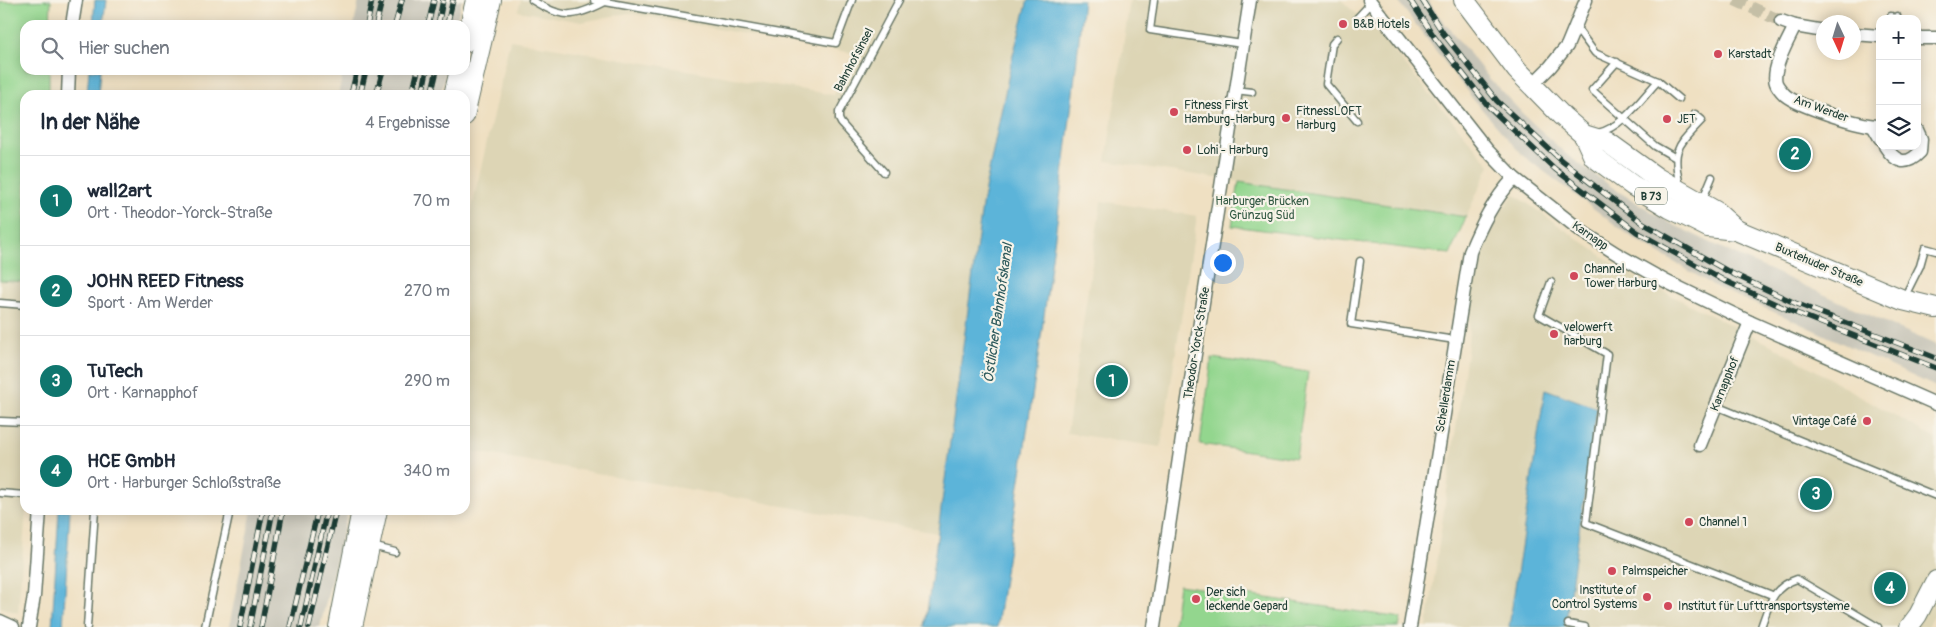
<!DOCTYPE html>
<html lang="de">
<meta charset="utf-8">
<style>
body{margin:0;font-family:Pangolin,sans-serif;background:#f6f6f7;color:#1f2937}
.controls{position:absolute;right:15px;top:15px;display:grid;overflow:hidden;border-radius:10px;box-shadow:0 2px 12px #0003}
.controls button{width:45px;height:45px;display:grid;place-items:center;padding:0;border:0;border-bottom:1px solid #e0e1e3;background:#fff;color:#1f2937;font:25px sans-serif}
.compass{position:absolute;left:1816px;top:15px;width:45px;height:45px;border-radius:50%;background:#fff;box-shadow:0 2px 12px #0003;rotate:176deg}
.you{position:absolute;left:1222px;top:262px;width:18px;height:18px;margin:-12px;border:4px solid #fff;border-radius:50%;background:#1a73e8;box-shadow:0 0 0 8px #1a73e833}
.badge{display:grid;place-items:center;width:32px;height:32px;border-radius:50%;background:#0f766e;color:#fff;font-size:16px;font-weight:700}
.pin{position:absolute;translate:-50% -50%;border:2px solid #fff;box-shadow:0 1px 5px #0006}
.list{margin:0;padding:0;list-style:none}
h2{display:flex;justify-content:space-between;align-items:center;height:65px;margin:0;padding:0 20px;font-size:21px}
h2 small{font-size:16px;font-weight:400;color:#747a83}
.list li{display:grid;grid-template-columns:32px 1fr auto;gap:15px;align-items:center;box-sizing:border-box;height:90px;padding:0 20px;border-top:1px solid #e0e1e3}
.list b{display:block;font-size:19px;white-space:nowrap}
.list p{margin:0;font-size:16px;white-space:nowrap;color:#747a83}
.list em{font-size:16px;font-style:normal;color:#747a83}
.icon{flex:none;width:28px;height:28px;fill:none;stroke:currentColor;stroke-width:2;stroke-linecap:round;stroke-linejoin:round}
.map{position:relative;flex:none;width:1936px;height:627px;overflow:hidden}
.search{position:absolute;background:#fff;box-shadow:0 2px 12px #0003;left:20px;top:20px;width:450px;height:55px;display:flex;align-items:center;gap:12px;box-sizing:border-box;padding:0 18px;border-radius:15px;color:#747a83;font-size:19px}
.panel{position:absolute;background:#fff;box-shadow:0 2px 12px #0003;left:20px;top:90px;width:450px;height:425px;border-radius:15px}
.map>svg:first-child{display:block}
</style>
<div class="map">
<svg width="1936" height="627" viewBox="0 0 1936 627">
<rect width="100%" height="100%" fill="#f7f3e8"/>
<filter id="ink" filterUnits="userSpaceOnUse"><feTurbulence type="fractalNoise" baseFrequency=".02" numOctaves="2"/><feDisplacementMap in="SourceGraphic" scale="10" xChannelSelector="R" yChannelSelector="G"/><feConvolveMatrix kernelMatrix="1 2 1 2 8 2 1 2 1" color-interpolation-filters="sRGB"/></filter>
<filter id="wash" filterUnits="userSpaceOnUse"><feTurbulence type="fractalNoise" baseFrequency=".0096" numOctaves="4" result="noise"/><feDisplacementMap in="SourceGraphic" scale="20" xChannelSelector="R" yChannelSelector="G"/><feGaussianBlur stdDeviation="1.12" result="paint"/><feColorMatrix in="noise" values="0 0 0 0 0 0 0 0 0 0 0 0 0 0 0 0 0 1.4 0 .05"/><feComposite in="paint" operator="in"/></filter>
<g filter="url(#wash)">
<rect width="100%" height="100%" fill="#efe0c2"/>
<!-- built -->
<g fill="#ddd5b5">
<path d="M 521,0 L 885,0 L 860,41 L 885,0 L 1028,0 L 1012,59 L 983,199 L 937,533 L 465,450 L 465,238 L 510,40 L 834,95 L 853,53 L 628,13 L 582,22 L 518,11 Z"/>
<path d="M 1130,0 L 1341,0 L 1384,40 L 1490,165 L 1466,217 L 1106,161 Z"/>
<path d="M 1514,194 L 1628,274 L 1773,346 L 1936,439 L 1936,618 L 1933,616 L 1927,627 L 1427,627 L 1468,346 L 1472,273 L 1483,241 L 1495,219 Z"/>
<path d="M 1101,201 L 1197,216 L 1161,447 L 1067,433 Z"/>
<path d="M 0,280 L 25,282 L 26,510 L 18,613 L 0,607 Z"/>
</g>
<!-- industrial -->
<g fill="#c7c5b8">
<path d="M 359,0 L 462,0 L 456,25 L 354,25 Z"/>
<path d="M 1397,0 L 1428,0 L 1435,11 L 1489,78 L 1523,114 L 1567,155 L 1616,190 L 1672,224 L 1734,254 L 1936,345 L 1936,387 L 1788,318 L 1720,289 L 1633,238 L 1522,155 L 1473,99 Z"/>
<path d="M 344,70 L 446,70 L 440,95 L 338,95 Z"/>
<path d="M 252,510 L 348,510 L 320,627 L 229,627 Z"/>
</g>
<!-- green -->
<g fill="#93d68e" stroke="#598a61">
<path d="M 51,0 L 50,25 L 25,25 L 25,70 L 49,70 L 49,95 L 25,95 L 25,282 L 0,280 L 0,2 Z"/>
<path d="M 1239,182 L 1466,217 L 1450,254 L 1232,226 Z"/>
<path d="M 1212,358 L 1308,372 L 1296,458 L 1200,444 Z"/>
<path d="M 1179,585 L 1401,618 L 1399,627 L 1173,627 Z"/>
</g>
<!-- water -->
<g fill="#5bb4d9" stroke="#3d7886">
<path d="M 95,0 L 106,0 L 103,25 L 93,25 Z"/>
<path d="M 1028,0 L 1083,0 C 1069,142 1049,284 1028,425 C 1019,492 1006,559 997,627 L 925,627 L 983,199 L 1012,59 Z"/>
<path d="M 89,70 L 100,70 L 98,95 L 87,95 Z"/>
<path d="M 1545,389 L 1597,408 L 1565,627 L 1509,627 Z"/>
<path d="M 59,510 L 70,510 L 63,627 L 52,627 Z"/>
</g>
</g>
<g filter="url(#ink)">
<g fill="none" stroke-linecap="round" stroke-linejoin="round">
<!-- street-tunnel -->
<path stroke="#c5bfa6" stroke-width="12" stroke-dasharray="12 6" stroke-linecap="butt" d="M 1735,0 L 1781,21"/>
<!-- lane casing -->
<g stroke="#687666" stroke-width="9">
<g id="lane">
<path d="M 532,0 C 562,19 574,18 605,2"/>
<path d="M 594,0 L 836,43 L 852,0"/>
<path d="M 1154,0 L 1150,30 L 1242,44"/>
<path d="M 1357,18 L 1371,3"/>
<path d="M 1891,19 L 1891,16"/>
<path d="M 1897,19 L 1897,16"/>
<path d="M 1575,26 L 1595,53 L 1658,81 L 1679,99"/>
<path d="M 1337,38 L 1332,44 L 1326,84 L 1357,121"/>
<path d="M 1617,62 L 1592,90 L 1655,146 L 1676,158"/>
<path d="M 1235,90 L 1252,92"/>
<path d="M 1598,133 C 1623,127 1641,99 1658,81"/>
<path d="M 884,172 L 841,123 L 839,119 L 839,112 L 899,0"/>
<path d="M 1680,186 C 1671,148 1678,146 1702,120 L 1695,114"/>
<path d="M 1702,201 L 1712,177"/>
<path d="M 1360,261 L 1351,324 L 1455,340"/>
<path d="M 1551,282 L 1539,315 L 1607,354 L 1586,523 L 1772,595"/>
<path d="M 1904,298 L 1920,266 L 1925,248 L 1936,251"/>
<path d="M 0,303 L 25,305"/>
<path d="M 1716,406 L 1936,496"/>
<path d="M 0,421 L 25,422"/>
<path d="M 0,493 L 25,495"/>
<path d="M 372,546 L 395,552"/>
<path d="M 1568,624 L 1585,627"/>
<path d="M 87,627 L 95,510"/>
<path d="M 205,627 L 230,510"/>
<path d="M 1761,627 C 1769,605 1772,587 1797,579 L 1878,627"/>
</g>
</g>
<!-- street casing -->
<g stroke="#687666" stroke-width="15">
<g id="street">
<path d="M 1369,0 L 1487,150 L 1514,178 L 1584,233 L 1617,254 L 1667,282 L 1750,322 L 1936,404"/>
<path d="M 1781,21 L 1795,26 L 1824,31"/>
<path d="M 72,25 L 76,0"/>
<path d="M 1795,26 C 1789,39 1771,69 1776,83 C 1777,86 1783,93 1785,95 C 1798,106 1863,127 1880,126"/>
<path d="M 1854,34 L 1880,36"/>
<path d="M 1917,38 L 1936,38"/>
<path d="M 1531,86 L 1550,67 L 1567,46 L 1586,0"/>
<path d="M 68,95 L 69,70"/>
<path d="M 1873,126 L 1880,138"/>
<path d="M 1885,146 C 1895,162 1906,167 1920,152 L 1921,139 L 1917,130"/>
<path d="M 1700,445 L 1750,322"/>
<path d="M 0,621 L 13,627"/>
<path d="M 29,627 L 34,596 L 40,510"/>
<path d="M 1154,627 L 1184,425 L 1250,0"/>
<path d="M 1410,627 L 1470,252 C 1482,223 1493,201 1514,178"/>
</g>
</g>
<!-- secondary casing -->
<g stroke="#687666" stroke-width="20">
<g id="secondary">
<path d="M 465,43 L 475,0"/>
<path d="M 453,95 L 459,70"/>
<path d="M 465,116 L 492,0"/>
<path d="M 338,627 L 361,510"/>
<path d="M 353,627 L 378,510"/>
<path d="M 1909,627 L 1918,615 L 1936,580"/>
</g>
</g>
<!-- primary casing -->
<g stroke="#687666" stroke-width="22">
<g id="primary">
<path d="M 1464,0 L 1517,70 L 1562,116 L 1584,135 L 1607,142 L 1657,178 L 1715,211 L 1736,230"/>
<path d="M 1584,135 L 1594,157 L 1632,185 L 1670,208 L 1708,227 L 1736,230 L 1903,300 L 1936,308"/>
</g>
</g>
<!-- lane -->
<use href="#lane" stroke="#fff" stroke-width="6"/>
<!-- street -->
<use href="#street" stroke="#fff" stroke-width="12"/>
<!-- secondary -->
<use href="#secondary" stroke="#fff" stroke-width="18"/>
<!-- primary -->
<use href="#primary" stroke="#fff" stroke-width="20"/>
<!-- rail casing -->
<g stroke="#1f3d34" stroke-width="5.5">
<g id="rail">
<path d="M 1410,0 L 1435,38 L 1489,107 L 1555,169 L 1637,232 L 1723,280 L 1791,311 L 1936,368"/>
<path d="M 1422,0 L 1443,33 L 1497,101 L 1562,161 L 1643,223 L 1729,272 L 1795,303 L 1936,358"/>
<path d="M 367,25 L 372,0"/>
<path d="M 376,25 L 382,0"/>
<path d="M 395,25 L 402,0"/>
<path d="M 428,25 L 434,0"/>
<path d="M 438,25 L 443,0"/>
<path d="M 447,25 L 453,0"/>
<path d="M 351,95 L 357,70"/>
<path d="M 360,95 L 366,70"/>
<path d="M 376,95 L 383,70"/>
<path d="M 412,95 L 418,70"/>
<path d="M 422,95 L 427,70"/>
<path d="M 431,95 L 437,70"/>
<path d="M 240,627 L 263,510"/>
<path d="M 250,627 L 273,510"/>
<path d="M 261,627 L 283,510"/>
<path d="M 290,627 L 318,510"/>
<path d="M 301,627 L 327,510"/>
<path d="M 309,627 L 336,510"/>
</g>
</g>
<!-- rail -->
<use href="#rail" stroke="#f7f3e8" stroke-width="4" stroke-dasharray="11" stroke-linecap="butt"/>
</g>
</g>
<!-- markers -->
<g fill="#d1495b" stroke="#f7f3e8" stroke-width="2">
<circle cx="1343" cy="24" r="5"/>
<circle cx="1718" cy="54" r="5"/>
<circle cx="1174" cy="112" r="5"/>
<circle cx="1286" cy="118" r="5"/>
<circle cx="1667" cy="119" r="5"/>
<circle cx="1187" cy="150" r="5"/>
<circle cx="1574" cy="276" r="5"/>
<circle cx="1554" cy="334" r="5"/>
<circle cx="1867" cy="421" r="5"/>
<circle cx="1689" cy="522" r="5"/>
<circle cx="1612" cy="571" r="5"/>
<circle cx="1647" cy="597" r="5"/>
<circle cx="1196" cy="599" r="5"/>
<circle cx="1668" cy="606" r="5"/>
</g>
<g text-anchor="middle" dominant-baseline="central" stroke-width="4.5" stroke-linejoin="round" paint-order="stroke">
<!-- shield labels -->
<rect fill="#f7f3e8" stroke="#60746a" stroke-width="1" x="1635" y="187.5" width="32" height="17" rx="4"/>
<g font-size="11" font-weight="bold" fill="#1f3d34">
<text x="1651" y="196">B 73</text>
</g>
<!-- poi labels -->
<g font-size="12" fill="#1f3d34" stroke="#f7f3e8" text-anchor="start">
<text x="1353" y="24">B&amp;B Hotels</text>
<text x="1728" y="54">Karstadt</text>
<text x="1184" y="105">Fitness First<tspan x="1184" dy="14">Hamburg-Harburg</tspan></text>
<text x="1296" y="111">FitnessLOFT<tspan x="1296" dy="14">Harburg</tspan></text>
<text x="1677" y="119">JET</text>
<text x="1197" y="150">Lohi - Harburg</text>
<text x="1584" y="269">Channel<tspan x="1584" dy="14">Tower Harburg</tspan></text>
<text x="1564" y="327">velowerft<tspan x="1564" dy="14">harburg</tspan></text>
<text x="1857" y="421" text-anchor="end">Vintage Café</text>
<text x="1699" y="522">Channel 1</text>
<text x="1622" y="571">Palmspeicher</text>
<text x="1637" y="590" text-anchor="end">Institute of<tspan x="1637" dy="14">Control Systems</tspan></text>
<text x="1206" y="592">Der sich<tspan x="1206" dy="14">leckende Gepard</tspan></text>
<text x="1678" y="606">Institut für Lufttransportsysteme</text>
</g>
<!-- street labels -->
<g font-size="12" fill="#1f3d34" stroke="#f7f3e8">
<text transform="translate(854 60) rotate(-62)">Bahnhofsinsel</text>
<text transform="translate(1821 109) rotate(20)">Am Werder</text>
<text transform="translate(1590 236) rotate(35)">Karnapp</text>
<text transform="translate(1819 265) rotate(23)">Buxtehuder Straße</text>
<text transform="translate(1197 343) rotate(-81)">Theodor-Yorck-Straße</text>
<text transform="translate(1725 384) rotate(-68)">Karnapphof</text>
<text transform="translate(1446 396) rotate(-81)">Schellerdamm</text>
</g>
<!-- park labels -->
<g font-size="12" fill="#365c46" stroke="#f7f3e8">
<text x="1262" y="201">Harburger Brücken<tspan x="1262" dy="14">Grünzug Süd</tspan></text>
</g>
<!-- water labels -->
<g font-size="14" font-style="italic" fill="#2e5b5d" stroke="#f7f3e8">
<text transform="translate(998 313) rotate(-82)">Östlicher Bahnhofskanal</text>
</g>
</g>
</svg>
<div class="controls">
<button>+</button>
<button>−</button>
<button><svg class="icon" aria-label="layers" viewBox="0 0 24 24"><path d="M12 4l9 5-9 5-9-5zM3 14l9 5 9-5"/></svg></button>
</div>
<svg class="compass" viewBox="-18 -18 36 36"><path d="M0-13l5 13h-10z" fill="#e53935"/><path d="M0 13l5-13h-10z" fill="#747a83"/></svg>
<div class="you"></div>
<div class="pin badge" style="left:1112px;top:381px">1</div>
<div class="pin badge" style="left:1795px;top:154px">2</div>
<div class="pin badge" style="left:1816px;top:494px">3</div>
<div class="pin badge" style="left:1890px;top:588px">4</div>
<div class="search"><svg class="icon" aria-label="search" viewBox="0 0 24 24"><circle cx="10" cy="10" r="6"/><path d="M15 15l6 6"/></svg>Hier suchen</div>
<section class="panel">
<h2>In der Nähe<small>4 Ergebnisse</small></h2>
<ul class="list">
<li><span class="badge">1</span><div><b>wall2art</b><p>Ort · Theodor-Yorck-Straße</p></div><em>70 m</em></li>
<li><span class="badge">2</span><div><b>JOHN REED Fitness</b><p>Sport · Am Werder</p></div><em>270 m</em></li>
<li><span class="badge">3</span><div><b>TuTech</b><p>Ort · Karnapphof</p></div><em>290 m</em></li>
<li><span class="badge">4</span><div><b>HCE GmbH</b><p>Ort · Harburger Schloßstraße</p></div><em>340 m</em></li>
</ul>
</section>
</div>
